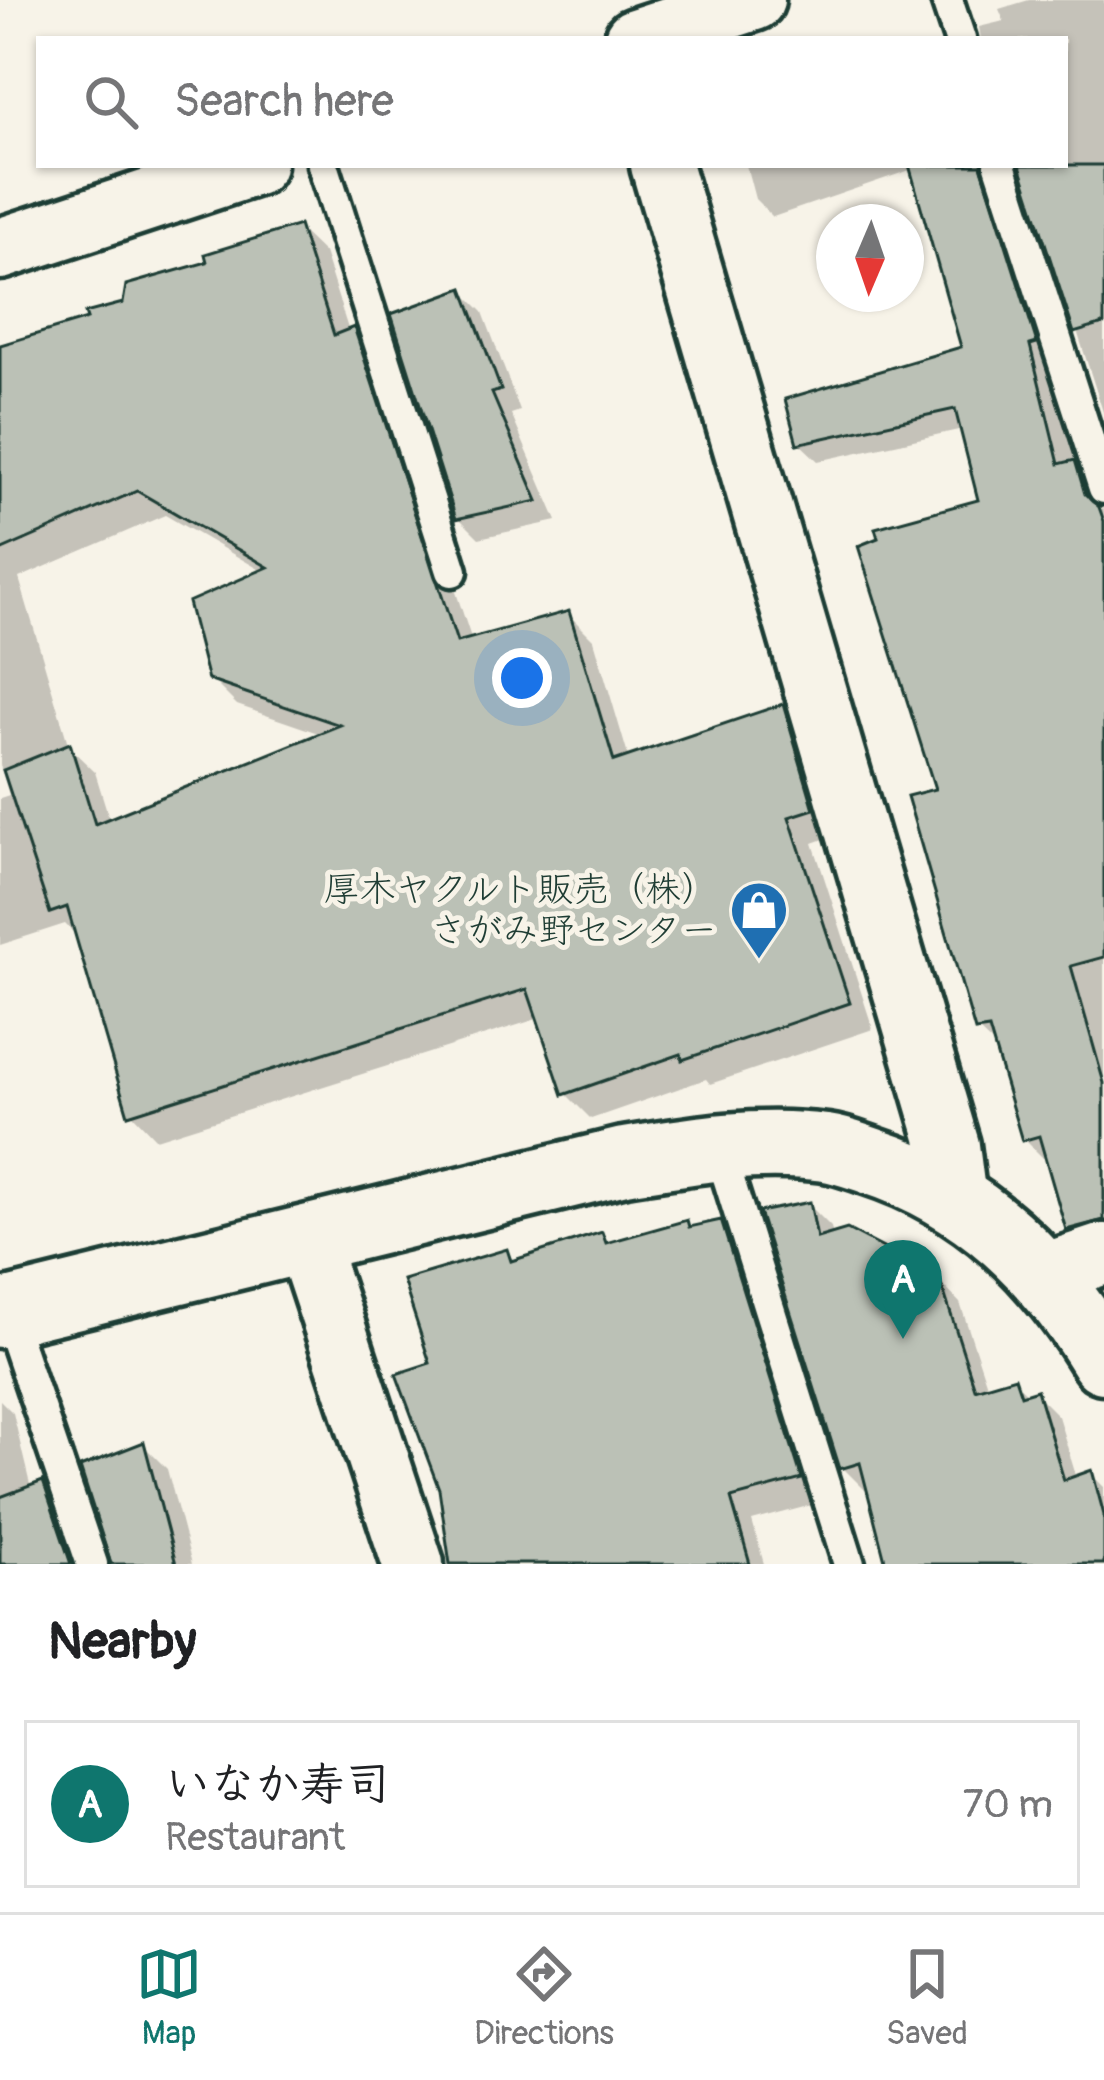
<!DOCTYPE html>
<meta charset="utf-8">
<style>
body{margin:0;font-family:Pangolin,"Klee One",sans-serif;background:#f2f2f2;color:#202124}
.compass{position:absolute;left:816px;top:204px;width:108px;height:108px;border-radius:50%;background:#fff;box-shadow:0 3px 9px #0004;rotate:182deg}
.you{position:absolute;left:522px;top:678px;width:42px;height:42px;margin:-30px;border:9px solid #fff;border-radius:50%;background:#1a73e8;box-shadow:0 0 0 18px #1a73e833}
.badge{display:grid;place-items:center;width:78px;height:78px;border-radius:50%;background:#0f766e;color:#fff;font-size:39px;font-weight:700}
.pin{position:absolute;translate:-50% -99px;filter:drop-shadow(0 3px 6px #0008)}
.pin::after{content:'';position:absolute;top:63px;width:42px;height:36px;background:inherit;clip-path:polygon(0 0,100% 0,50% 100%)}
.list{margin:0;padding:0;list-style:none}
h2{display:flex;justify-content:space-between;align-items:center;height:156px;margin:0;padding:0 48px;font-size:51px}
h2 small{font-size:39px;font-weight:400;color:#757577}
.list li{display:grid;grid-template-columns:78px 1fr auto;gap:36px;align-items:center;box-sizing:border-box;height:168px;margin:0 24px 24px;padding:0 24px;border:3px solid #e0e0e0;border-radius:0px}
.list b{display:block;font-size:45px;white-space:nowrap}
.list p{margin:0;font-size:39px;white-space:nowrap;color:#757577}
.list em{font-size:39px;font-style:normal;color:#757577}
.icon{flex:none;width:66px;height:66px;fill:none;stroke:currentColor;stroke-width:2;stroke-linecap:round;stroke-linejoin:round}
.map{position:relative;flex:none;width:1104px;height:1564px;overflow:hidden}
.search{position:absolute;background:#fff;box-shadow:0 3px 9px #0004;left:36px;right:36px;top:36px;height:132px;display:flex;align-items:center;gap:30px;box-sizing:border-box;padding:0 42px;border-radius:0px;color:#757577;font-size:45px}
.sheet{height:348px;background:#fff}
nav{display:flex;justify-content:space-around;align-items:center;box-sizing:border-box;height:168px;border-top:3px solid #e0e0e0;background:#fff;font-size:33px;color:#757577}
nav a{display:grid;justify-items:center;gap:6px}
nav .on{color:#0f766e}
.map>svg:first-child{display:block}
</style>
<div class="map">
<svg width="1104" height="1564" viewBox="0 0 1104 1564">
<rect width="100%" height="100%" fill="#f7f3e8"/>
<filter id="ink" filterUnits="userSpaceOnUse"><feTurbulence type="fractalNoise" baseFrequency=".00833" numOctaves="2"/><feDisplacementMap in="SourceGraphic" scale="24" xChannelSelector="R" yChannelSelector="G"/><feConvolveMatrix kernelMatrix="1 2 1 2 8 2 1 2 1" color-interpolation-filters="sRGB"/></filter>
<g filter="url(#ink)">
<!-- shadow -->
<g fill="#0003" fill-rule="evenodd">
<path d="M 1029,0 L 1104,0 L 1104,415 L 1024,165 L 1065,165 L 1065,39 L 981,39 L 979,27 L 1004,21 L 999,9 Z"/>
<path d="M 746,165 L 1011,165 L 999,192 L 1101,509 L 1104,508 L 1104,1218 L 1048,1157 L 1043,1158 L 1024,1139 L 997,1048 L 978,1030 L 939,791 L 882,540 L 981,502 L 963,429 L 818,461 L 799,443 L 964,349 L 913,169 L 773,217 L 755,199 Z"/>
<path d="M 298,228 L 324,253 L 349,332 L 353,331 L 379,356 L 472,641 L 568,614 L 594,640 L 629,759 L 782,707 L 808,733 L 838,834 L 813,843 L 873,1029 L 710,1084 L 706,1079 L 591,1119 L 565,1093 L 540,1018 L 156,1139 L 131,1113 L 78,937 L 65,924 L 0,945 L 0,798 L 9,795 L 0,765 L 0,348 L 91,321 ZM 165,515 L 264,572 L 211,679 L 237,705 L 324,735 L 110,821 L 95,772 L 69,747 L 19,578 Z"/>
<path d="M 463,292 L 483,312 L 520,411 L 511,414 L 557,521 L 479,538 L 458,517 Z"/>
<path d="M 809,1205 L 831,1227 L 833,1236 L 937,1279 L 960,1303 L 988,1388 L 1014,1381 L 1030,1396 L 1036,1394 L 1058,1416 L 1077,1479 L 1091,1474 L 1104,1487 L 1104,1564 L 899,1564 L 869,1488 L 865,1490 L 842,1467 Z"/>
<path d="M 686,1223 L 692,1229 L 720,1223 L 743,1246 L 823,1502 L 752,1521 L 764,1564 L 453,1564 L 434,1365 L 506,1252 L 516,1262 L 601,1235 L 611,1245 Z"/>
<path d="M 0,1400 L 13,1413 L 31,1489 L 42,1484 L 66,1507 L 85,1564 L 0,1564 Z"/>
<path d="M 144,1446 L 167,1469 L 192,1564 L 113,1564 Z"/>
</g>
<!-- building -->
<g fill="#bbc1b6" stroke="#1f3d34" stroke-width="3">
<path d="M 909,165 L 981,165 L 1037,343 L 1030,345 L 1059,464 L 1075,460 L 1085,494 L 1099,507 L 1104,521 L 1104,957 L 1071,966 L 1104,1083 L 1104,1220 L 1066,1230 L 1039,1136 L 1022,1141 L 989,1029 L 975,1031 L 907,796 L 935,789 L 858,546 L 878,538 L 875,528 L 978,500 L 955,409 L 797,444 L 785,399 L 961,347 Z"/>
<path d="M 1020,165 L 1104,165 L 1104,324 L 1074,333 Z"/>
<path d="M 299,225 L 334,335 L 354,327 L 457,642 L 569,611 L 614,761 L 783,704 L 814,809 L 789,817 L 850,1003 L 682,1060 L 681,1054 L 563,1095 L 527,989 L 128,1115 L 67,907 L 50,913 L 3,770 L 70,743 L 95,824 L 340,725 L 208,680 L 188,602 L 268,567 L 137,491 L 0,551 L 0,345 L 87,319 L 85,313 L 123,303 L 126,285 L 207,262 L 205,254 Z"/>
<path d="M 463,288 L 501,390 L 492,393 L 538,501 L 456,519 L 391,314 Z"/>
<path d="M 810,1202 L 817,1238 L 847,1229 L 939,1277 L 975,1389 L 1015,1377 L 1021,1395 L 1037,1390 L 1064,1480 L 1092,1470 L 1104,1515 L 1104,1564 L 886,1564 L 860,1463 L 840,1469 L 759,1212 Z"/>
<path d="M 687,1220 L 689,1227 L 721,1220 L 802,1479 L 731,1498 L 750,1564 L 450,1564 L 439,1489 L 396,1374 L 430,1363 L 403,1280 L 507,1249 L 511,1261 L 602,1232 L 606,1243 Z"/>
<path d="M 144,1442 L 176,1564 L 111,1564 L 80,1467 Z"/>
<path d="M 43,1481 L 71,1564 L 0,1564 L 0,1497 Z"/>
</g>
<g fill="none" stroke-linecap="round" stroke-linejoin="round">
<!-- service casing -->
<g stroke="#1f3d34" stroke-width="39">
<g id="service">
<path d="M 947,0 L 960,39"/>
<path d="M 323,165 L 452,571"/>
<path d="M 1000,165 L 1104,488"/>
<path d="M 718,1145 L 849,1564"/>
<path d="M 7,1313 L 92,1564"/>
</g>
</g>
<!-- minor casing -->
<g stroke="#1f3d34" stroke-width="69">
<g id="minor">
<path d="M 635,39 L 754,0"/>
<path d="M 661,165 L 949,1146 L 956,1200"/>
<path d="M 0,249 L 255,165"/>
<path d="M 305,1237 L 413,1564"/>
<path d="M 1044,1274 L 1104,1254"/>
</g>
</g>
<!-- tertiary casing -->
<g stroke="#1f3d34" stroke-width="75">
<path id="tertiary" d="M 0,1314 L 624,1161 C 692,1150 757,1139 826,1148 C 841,1150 856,1156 871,1161 C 976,1195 1048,1267 1104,1360"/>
</g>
<!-- service -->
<use href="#service" stroke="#f7f3e8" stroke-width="30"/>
<!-- minor -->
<use href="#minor" stroke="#f7f3e8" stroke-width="60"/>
<!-- tertiary -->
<use href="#tertiary" stroke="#f7f3e8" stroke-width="66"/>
</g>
</g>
<!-- icons -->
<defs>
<g id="shop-pin" transform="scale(3)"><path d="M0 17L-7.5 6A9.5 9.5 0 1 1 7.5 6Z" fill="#1f6fb2" stroke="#f7f3e8"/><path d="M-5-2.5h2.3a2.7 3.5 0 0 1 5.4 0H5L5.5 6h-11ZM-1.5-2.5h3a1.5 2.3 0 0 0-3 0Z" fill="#fff"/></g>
</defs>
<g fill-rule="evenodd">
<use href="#shop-pin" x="759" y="910"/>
</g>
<g text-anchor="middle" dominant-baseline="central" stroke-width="10" stroke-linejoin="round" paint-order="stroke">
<!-- poi labels -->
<g font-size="36" fill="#1f3d34" stroke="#f7f3e8" text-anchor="end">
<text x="717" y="889">厚木ヤクルト販売（株）<tspan x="717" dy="41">さがみ野センター</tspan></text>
</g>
</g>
</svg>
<svg class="compass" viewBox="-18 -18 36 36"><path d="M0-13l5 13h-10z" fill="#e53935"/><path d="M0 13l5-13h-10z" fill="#757577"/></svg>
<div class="you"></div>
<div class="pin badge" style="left:903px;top:1339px">A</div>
<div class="search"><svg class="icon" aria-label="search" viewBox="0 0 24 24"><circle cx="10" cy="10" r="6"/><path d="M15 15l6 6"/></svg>Search here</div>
</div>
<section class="sheet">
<h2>Nearby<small></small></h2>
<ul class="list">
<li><span class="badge">A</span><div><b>いなか寿司</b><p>Restaurant</p></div><em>70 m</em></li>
</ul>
</section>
<nav>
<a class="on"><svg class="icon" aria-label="map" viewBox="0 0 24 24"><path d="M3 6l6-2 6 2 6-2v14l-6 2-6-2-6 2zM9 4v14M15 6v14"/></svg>Map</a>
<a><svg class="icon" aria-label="directions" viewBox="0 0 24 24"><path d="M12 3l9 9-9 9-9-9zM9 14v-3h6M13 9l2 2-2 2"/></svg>Directions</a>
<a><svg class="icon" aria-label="saved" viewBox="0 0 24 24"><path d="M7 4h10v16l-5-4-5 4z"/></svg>Saved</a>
</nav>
